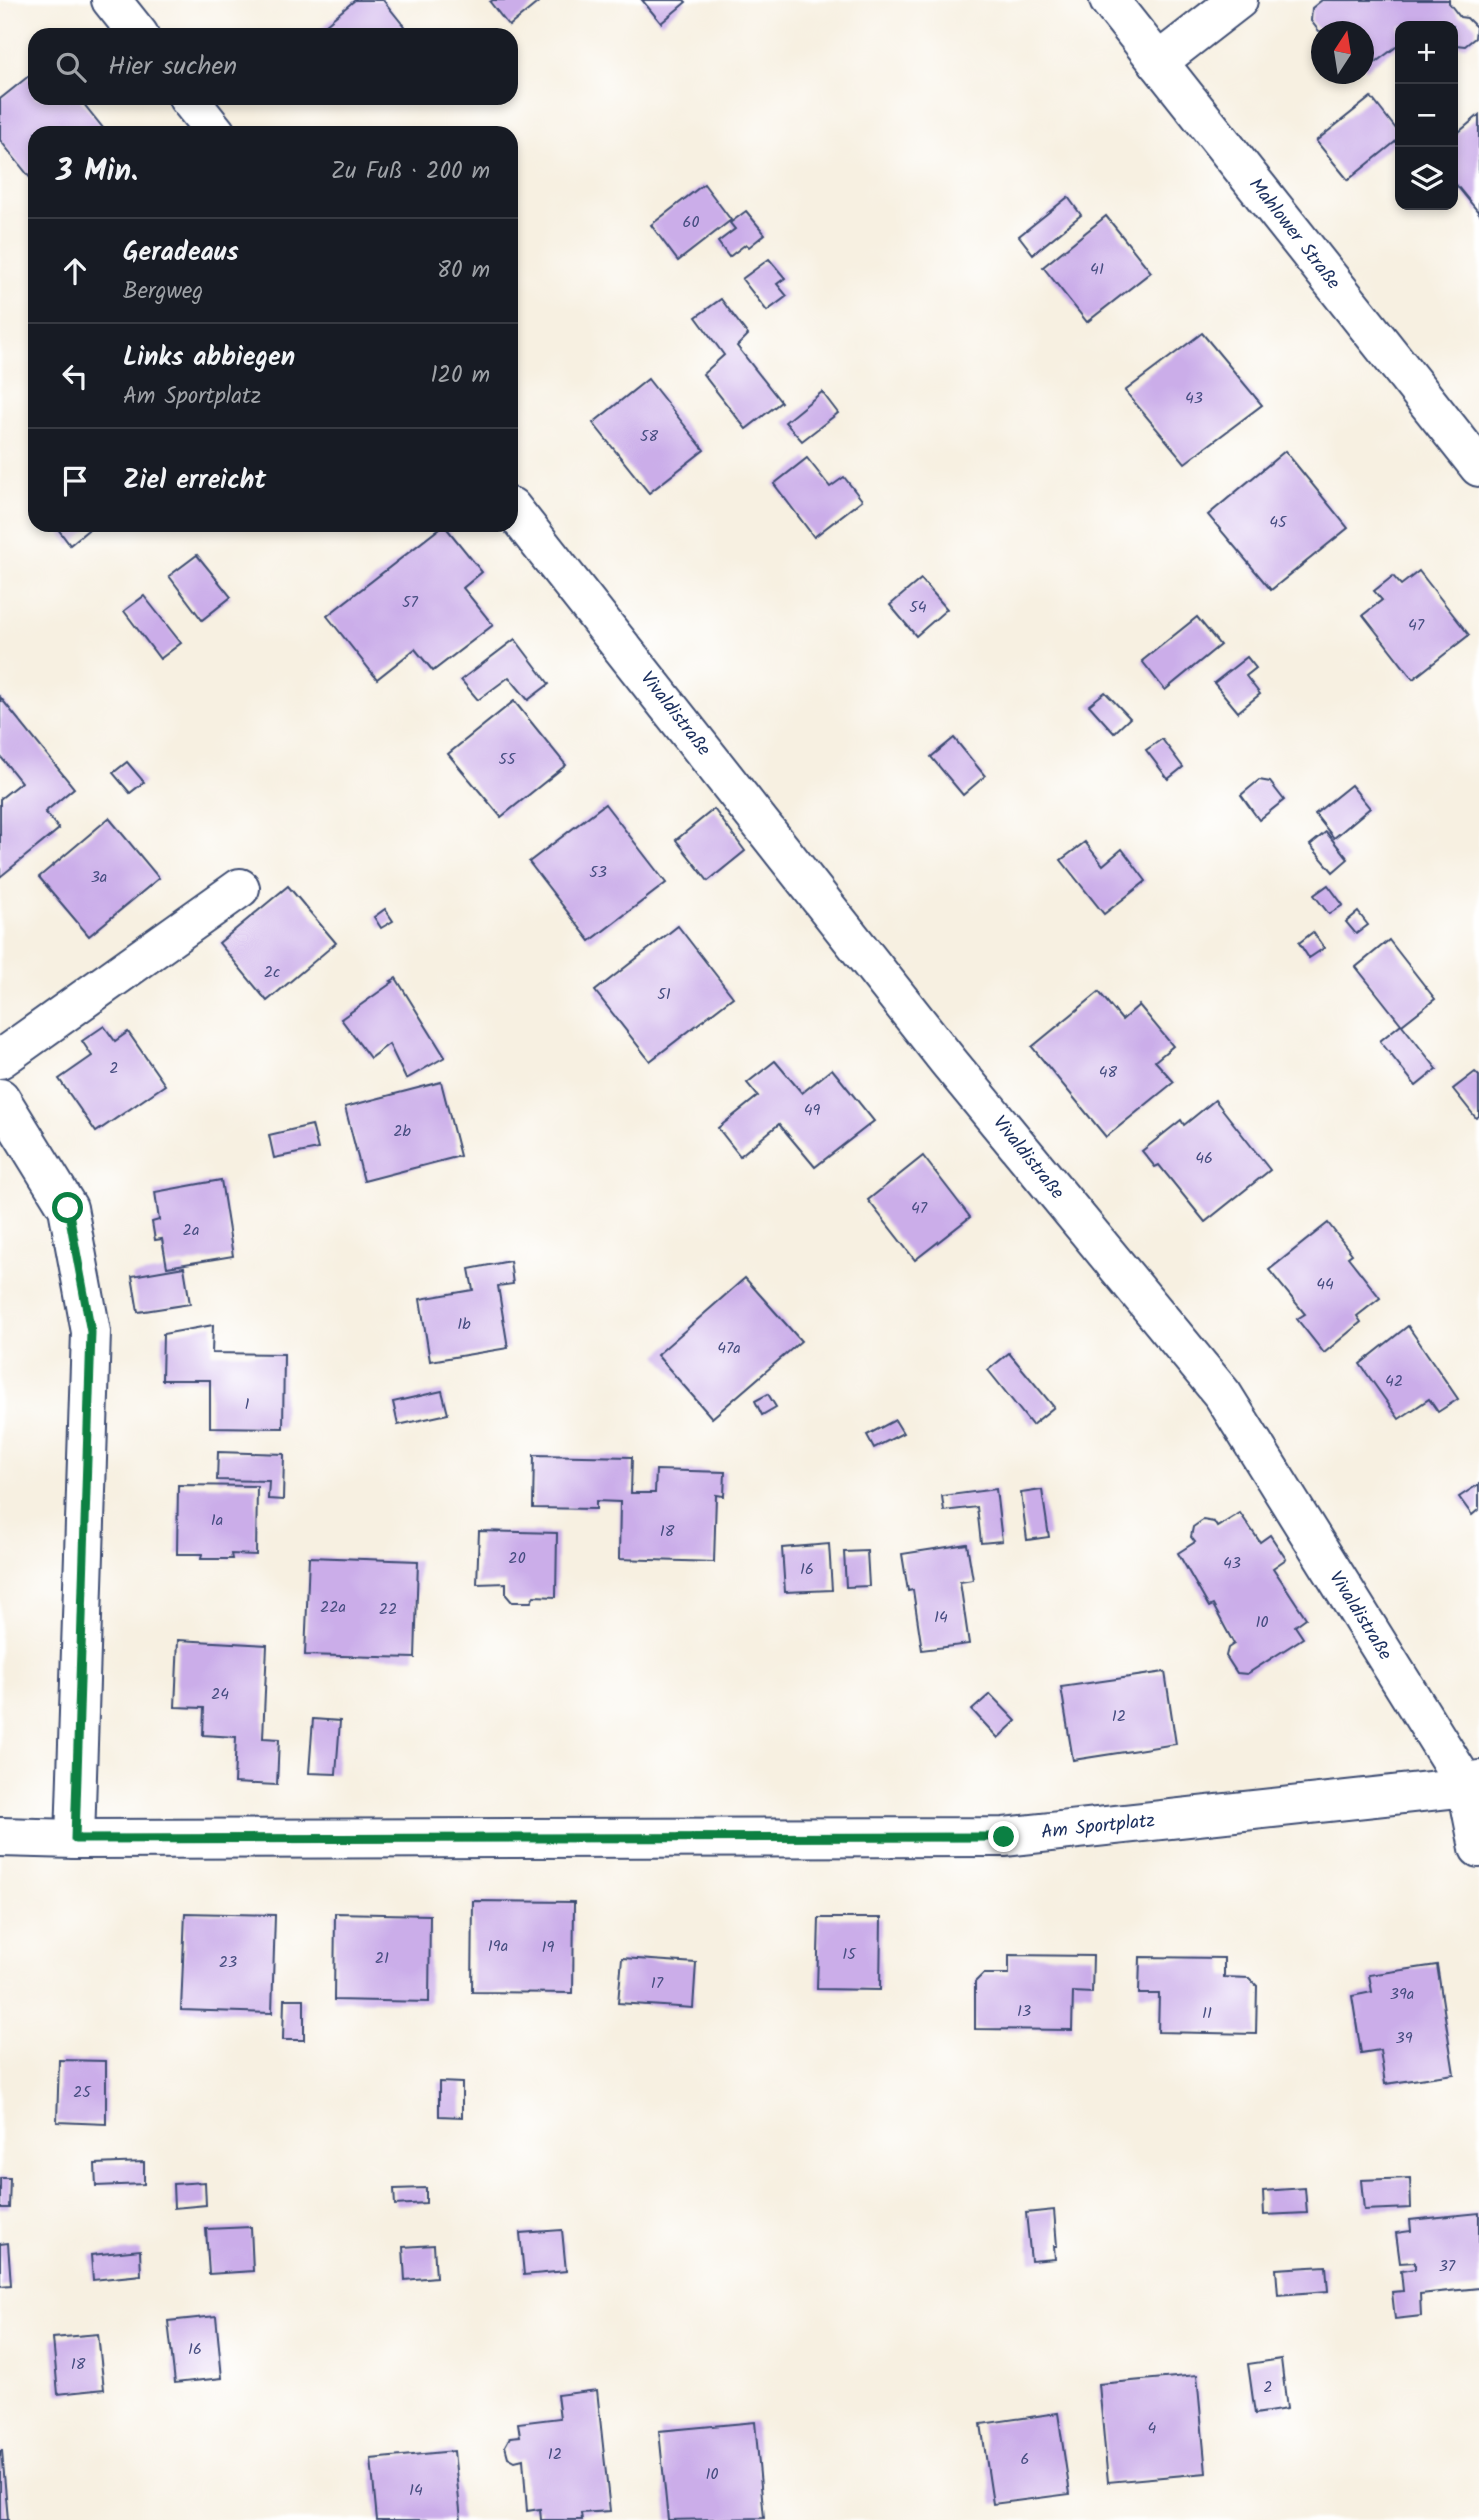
<!DOCTYPE html>
<html lang="de">
<meta charset="utf-8">
<style>
body{margin:0;font-family:Kalam,sans-serif;background:#20242c;color:#f1f3f6}
.controls{position:absolute;right:21px;top:21px;display:grid;overflow:hidden;border-radius:14px;box-shadow:0 4px 10px #0003}
.controls button{width:63px;height:63px;display:grid;place-items:center;padding:0;border:0;border-bottom:2px solid #363941;background:#171b24;color:#f1f3f6;font:35px sans-serif}
.compass{position:absolute;left:1311px;top:21px;width:63px;height:63px;border-radius:50%;background:#171b24;box-shadow:0 4px 10px #0003;rotate:12deg}
.stop{position:absolute;width:21px;height:21px;margin:-16px;border:5px solid #0b8043;border-radius:50%;background:#fff}
.stop.end{background:#0b8043;border-color:#fff;box-shadow:0 2px 7px #0008}
.list{margin:0;padding:0;list-style:none}
h2{display:flex;justify-content:space-between;align-items:center;height:91px;margin:0;padding:0 28px;font-size:30px}
h2 small{font-size:23px;font-weight:400;color:#9ea1a6}
.list li{display:grid;grid-template-columns:46px 1fr auto;gap:21px;align-items:center;box-sizing:border-box;height:105px;padding:0 28px;border-top:2px solid #363941}
.list b{display:block;font-size:26px;white-space:nowrap}
.list p{margin:0;font-size:23px;white-space:nowrap;color:#9ea1a6}
.list em{font-size:23px;font-style:normal;color:#9ea1a6}
.icon{flex:none;width:38px;height:38px;fill:none;stroke:currentColor;stroke-width:2;stroke-linecap:round;stroke-linejoin:round}
.map{position:relative;flex:none;width:1479px;height:2520px;overflow:hidden}
.search{position:absolute;background:#171b24;box-shadow:0 4px 10px #0003;left:28px;top:28px;width:490px;height:77px;display:flex;align-items:center;gap:18px;box-sizing:border-box;padding:0 24px;border-radius:21px;color:#9ea1a6;font-size:26px}
.panel{position:absolute;background:#171b24;box-shadow:0 4px 10px #0003;left:28px;top:126px;width:490px;height:406px;border-radius:21px}
.map>svg:first-child{display:block}
</style>
<div class="map">
<svg width="1479" height="2520" viewBox="0 0 1479 2520">
<rect width="100%" height="100%" fill="#fff"/>
<filter id="ink" filterUnits="userSpaceOnUse"><feTurbulence type="fractalNoise" baseFrequency=".0143" numOctaves="2"/><feDisplacementMap in="SourceGraphic" scale="14" xChannelSelector="R" yChannelSelector="G"/><feConvolveMatrix kernelMatrix="1 2 1 2 8 2 1 2 1" color-interpolation-filters="sRGB"/></filter>
<filter id="wash" filterUnits="userSpaceOnUse"><feTurbulence type="fractalNoise" baseFrequency=".00686" numOctaves="4" result="noise"/><feDisplacementMap in="SourceGraphic" scale="28" xChannelSelector="R" yChannelSelector="G"/><feGaussianBlur stdDeviation="1.57" result="paint"/><feColorMatrix in="noise" values="0 0 0 0 0 0 0 0 0 0 0 0 0 0 0 0 0 1.4 0 .05"/><feComposite in="paint" operator="in"/></filter>
<g filter="url(#wash)">
<rect width="100%" height="100%" fill="#f7f0e1"/>
<g id="blocks">
<!-- building -->
<g fill="#cbade9">
<path d="M 355,0 L 383,0 L 411,35 L 313,35 Z"/>
<path d="M 493,0 L 541,0 L 509,26 L 490,2 Z"/>
<path d="M 642,0 L 684,0 L 686,2 L 661,23 Z"/>
<path d="M 1322,0 L 1449,0 L 1449,3 L 1460,17 L 1467,18 L 1476,27 L 1475,38 L 1465,46 L 1456,45 L 1453,48 L 1453,26 L 1400,26 L 1400,44 L 1365,70 L 1364,32 L 1319,31 L 1311,21 L 1312,8 Z"/>
<path d="M 35,71 L 35,98 L 79,98 L 107,133 L 35,133 L 35,184 L 0,140 L 0,99 Z"/>
<path d="M 1371,97 L 1400,134 L 1400,138 L 1348,180 L 1316,141 Z"/>
<path d="M 1479,115 L 1479,213 L 1453,181 L 1453,137 Z"/>
<path d="M 704,184 L 731,220 L 678,261 L 651,225 Z"/>
<path d="M 1068,197 L 1081,215 L 1033,254 L 1019,236 Z"/>
<path d="M 746,211 L 765,234 L 749,247 L 746,244 L 729,257 L 718,242 L 735,229 L 730,223 Z"/>
<path d="M 1106,216 L 1151,272 L 1087,322 L 1043,267 Z"/>
<path d="M 769,259 L 785,278 L 777,284 L 787,296 L 767,311 L 742,279 Z"/>
<path d="M 721,299 L 748,335 L 737,346 L 781,402 L 746,429 L 703,374 L 724,355 L 696,317 Z"/>
<path d="M 1202,333 L 1262,405 L 1185,463 L 1125,391 Z"/>
<path d="M 648,379 L 704,450 L 649,493 L 593,423 Z"/>
<path d="M 822,392 L 838,413 L 802,441 L 785,422 Z"/>
<path d="M 1285,451 L 1348,528 L 1271,590 L 1208,515 Z"/>
<path d="M 807,458 L 830,487 L 844,477 L 862,500 L 814,537 L 774,484 Z"/>
<path d="M 55,525 L 94,525 L 70,545 Z"/>
<path d="M 444,525 L 482,572 L 463,588 L 493,625 L 433,671 L 415,649 L 377,679 L 327,616 Z"/>
<path d="M 197,555 L 231,597 L 202,620 L 169,576 Z"/>
<path d="M 1419,571 L 1469,635 L 1413,679 L 1363,615 L 1382,600 L 1374,591 L 1393,576 L 1401,585 Z"/>
<path d="M 921,579 L 947,609 L 916,636 L 890,605 Z"/>
<path d="M 144,596 L 181,643 L 160,659 L 124,611 Z"/>
<path d="M 1197,617 L 1220,645 L 1165,690 L 1142,661 Z"/>
<path d="M 515,639 L 549,684 L 528,700 L 509,677 L 478,700 L 461,680 Z"/>
<path d="M 1247,657 L 1256,668 L 1246,676 L 1260,694 L 1238,712 L 1214,683 Z"/>
<path d="M 1105,692 L 1130,718 L 1114,733 L 1089,705 Z"/>
<path d="M 0,697 L 74,788 L 45,812 L 59,829 L 0,877 L 0,799 L 21,782 L 0,756 Z"/>
<path d="M 514,701 L 566,765 L 501,817 L 448,754 Z"/>
<path d="M 954,738 L 985,776 L 963,795 L 931,757 Z"/>
<path d="M 1162,739 L 1183,767 L 1168,779 L 1146,750 Z"/>
<path d="M 127,762 L 144,782 L 130,793 L 113,773 Z"/>
<path d="M 1259,780 L 1270,782 L 1284,800 L 1259,820 L 1241,795 Z"/>
<path d="M 1351,785 L 1370,808 L 1334,838 L 1315,814 Z"/>
<path d="M 605,804 L 666,883 L 590,941 L 529,862 Z"/>
<path d="M 714,809 L 745,851 L 708,881 L 676,840 Z"/>
<path d="M 109,818 L 159,878 L 89,936 L 39,877 Z"/>
<path d="M 1326,832 L 1348,859 L 1333,872 L 1310,845 Z"/>
<path d="M 1085,842 L 1103,865 L 1122,849 L 1146,881 L 1104,914 L 1061,860 Z"/>
<path d="M 1328,885 L 1343,905 L 1329,914 L 1314,895 Z"/>
<path d="M 288,886 L 336,943 L 267,1001 L 219,943 Z"/>
<path d="M 385,909 L 393,921 L 381,928 L 374,917 Z"/>
<path d="M 1358,912 L 1368,925 L 1356,934 L 1346,922 Z"/>
<path d="M 678,926 L 733,997 L 650,1061 L 595,991 Z"/>
<path d="M 1313,932 L 1324,948 L 1309,958 L 1299,943 Z"/>
<path d="M 1389,940 L 1435,999 L 1402,1025 L 1437,1069 L 1416,1086 L 1380,1041 L 1401,1024 L 1356,967 Z"/>
<path d="M 396,978 L 445,1057 L 406,1079 L 389,1044 L 370,1058 L 341,1019 L 393,982 L 391,981 Z"/>
<path d="M 1099,992 L 1122,1020 L 1139,1005 L 1173,1046 L 1155,1061 L 1174,1082 L 1106,1137 L 1032,1047 Z"/>
<path d="M 104,1026 L 115,1041 L 128,1032 L 165,1085 L 96,1132 L 59,1079 L 92,1056 L 82,1041 Z"/>
<path d="M 775,1061 L 802,1093 L 832,1069 L 874,1121 L 815,1167 L 779,1124 L 740,1156 L 718,1128 L 758,1096 L 747,1083 Z"/>
<path d="M 1475,1072 L 1479,1076 L 1479,1116 L 1476,1118 L 1453,1089 Z"/>
<path d="M 441,1082 L 460,1156 L 364,1181 L 345,1107 Z"/>
<path d="M 1215,1100 L 1270,1170 L 1205,1222 L 1159,1165 L 1155,1167 L 1142,1151 L 1181,1120 L 1184,1125 Z"/>
<path d="M 312,1125 L 318,1149 L 274,1158 L 269,1135 Z"/>
<path d="M 923,1156 L 970,1217 L 915,1260 L 868,1200 Z"/>
<path d="M 221,1180 L 233,1256 L 167,1267 L 162,1239 L 155,1240 L 152,1222 L 159,1220 L 155,1192 Z"/>
<path d="M 1328,1223 L 1352,1254 L 1348,1257 L 1380,1298 L 1357,1316 L 1361,1322 L 1324,1353 L 1297,1319 L 1305,1314 L 1269,1270 Z"/>
<path d="M 510,1261 L 513,1284 L 498,1286 L 508,1348 L 430,1361 L 420,1299 L 473,1290 L 469,1269 Z"/>
<path d="M 184,1267 L 190,1304 L 138,1312 L 132,1276 Z"/>
<path d="M 745,1278 L 801,1341 L 712,1418 L 657,1355 Z"/>
<path d="M 213,1325 L 212,1353 L 284,1354 L 283,1428 L 210,1427 L 210,1380 L 162,1380 L 163,1334 Z"/>
<path d="M 1408,1326 L 1458,1399 L 1438,1412 L 1429,1399 L 1399,1419 L 1360,1364 Z"/>
<path d="M 1009,1353 L 1054,1407 L 1032,1425 L 988,1370 Z"/>
<path d="M 442,1391 L 448,1414 L 398,1425 L 393,1402 Z"/>
<path d="M 768,1394 L 776,1407 L 762,1415 L 755,1401 Z"/>
<path d="M 895,1420 L 903,1433 L 874,1448 L 867,1435 Z"/>
<path d="M 218,1452 L 284,1454 L 283,1500 L 268,1499 L 269,1481 L 217,1480 Z"/>
<path d="M 534,1455 L 632,1457 L 631,1493 L 655,1493 L 656,1470 L 725,1472 L 724,1496 L 716,1495 L 714,1562 L 619,1559 L 620,1502 L 596,1501 L 596,1509 L 533,1508 Z"/>
<path d="M 1479,1484 L 1479,1509 L 1472,1515 L 1459,1497 Z"/>
<path d="M 178,1485 L 257,1486 L 256,1555 L 231,1554 L 232,1559 L 201,1559 L 202,1554 L 177,1554 Z"/>
<path d="M 996,1489 L 1002,1541 L 981,1543 L 977,1507 L 944,1511 L 942,1496 Z"/>
<path d="M 1042,1490 L 1049,1537 L 1027,1540 L 1021,1493 Z"/>
<path d="M 1240,1513 L 1260,1542 L 1270,1535 L 1286,1559 L 1273,1568 L 1306,1618 L 1295,1626 L 1303,1638 L 1247,1674 L 1237,1673 L 1226,1656 L 1228,1648 L 1234,1644 L 1213,1605 L 1209,1607 L 1178,1553 L 1195,1542 L 1191,1537 L 1193,1527 L 1203,1520 L 1214,1522 L 1217,1527 Z"/>
<path d="M 479,1531 L 557,1533 L 556,1597 L 534,1596 L 531,1602 L 512,1602 L 506,1595 L 506,1583 L 477,1584 Z"/>
<path d="M 829,1544 L 832,1590 L 785,1592 L 782,1548 Z"/>
<path d="M 967,1544 L 973,1580 L 960,1582 L 969,1644 L 922,1650 L 913,1590 L 908,1591 L 902,1554 Z"/>
<path d="M 867,1551 L 869,1586 L 846,1587 L 844,1552 Z"/>
<path d="M 309,1557 L 418,1561 L 415,1658 L 305,1655 Z"/>
<path d="M 178,1640 L 267,1645 L 263,1738 L 279,1739 L 277,1785 L 234,1783 L 236,1737 L 203,1735 L 204,1708 L 175,1707 Z"/>
<path d="M 1165,1672 L 1176,1744 L 1073,1760 L 1061,1687 Z"/>
<path d="M 990,1694 L 1016,1721 L 998,1738 L 972,1710 Z"/>
<path d="M 313,1719 L 340,1721 L 336,1774 L 309,1773 Z"/>
<path d="M 473,1901 L 574,1902 L 573,1993 L 472,1992 Z"/>
<path d="M 185,1913 L 275,1915 L 272,2013 L 181,2010 Z"/>
<path d="M 335,1913 L 430,1915 L 429,2002 L 334,2000 Z"/>
<path d="M 819,1918 L 881,1918 L 880,1990 L 817,1989 Z"/>
<path d="M 1009,1955 L 1093,1956 L 1092,1993 L 1073,1992 L 1072,2030 L 975,2029 L 975,1982 L 983,1974 L 1009,1974 Z"/>
<path d="M 1140,1957 L 1224,1958 L 1224,1977 L 1249,1978 L 1257,1986 L 1256,2034 L 1158,2032 L 1159,1994 L 1139,1994 Z"/>
<path d="M 622,1958 L 696,1963 L 693,2008 L 618,2003 Z"/>
<path d="M 1437,1965 L 1454,2074 L 1385,2084 L 1380,2050 L 1361,2053 L 1352,1996 L 1372,1992 L 1369,1975 Z"/>
<path d="M 284,1999 L 304,1999 L 304,2040 L 283,2040 Z"/>
<path d="M 59,2060 L 106,2061 L 106,2124 L 57,2122 Z"/>
<path d="M 439,2082 L 462,2083 L 462,2117 L 439,2116 Z"/>
<path d="M 144,2162 L 144,2184 L 96,2186 L 95,2164 Z"/>
<path d="M 0,2178 L 10,2178 L 9,2208 L 0,2208 Z"/>
<path d="M 1410,2178 L 1411,2208 L 1364,2210 L 1361,2180 Z"/>
<path d="M 205,2182 L 206,2205 L 174,2208 L 173,2184 Z"/>
<path d="M 426,2188 L 426,2203 L 395,2205 L 394,2189 Z"/>
<path d="M 1305,2188 L 1307,2213 L 1264,2215 L 1263,2191 Z"/>
<path d="M 1054,2210 L 1057,2246 L 1054,2246 L 1055,2259 L 1031,2261 L 1026,2213 Z"/>
<path d="M 1479,2213 L 1479,2288 L 1420,2294 L 1421,2316 L 1395,2319 L 1392,2292 L 1403,2291 L 1401,2271 L 1415,2269 L 1415,2262 L 1400,2263 L 1396,2233 L 1411,2231 L 1410,2220 Z"/>
<path d="M 251,2227 L 253,2271 L 209,2274 L 206,2229 Z"/>
<path d="M 562,2230 L 566,2271 L 524,2275 L 520,2233 Z"/>
<path d="M 8,2243 L 11,2285 L 0,2286 L 0,2244 Z"/>
<path d="M 434,2245 L 436,2277 L 405,2280 L 403,2247 Z"/>
<path d="M 140,2250 L 141,2275 L 93,2280 L 91,2255 Z"/>
<path d="M 1326,2266 L 1328,2291 L 1278,2295 L 1276,2269 Z"/>
<path d="M 216,2316 L 222,2378 L 175,2383 L 168,2321 Z"/>
<path d="M 98,2334 L 104,2389 L 58,2394 L 53,2338 Z"/>
<path d="M 1281,2359 L 1287,2409 L 1255,2414 L 1248,2364 Z"/>
<path d="M 1197,2375 L 1206,2473 L 1108,2482 L 1099,2384 Z"/>
<path d="M 597,2390 L 610,2511 L 581,2513 L 582,2520 L 541,2520 L 540,2509 L 527,2511 L 523,2459 L 515,2461 L 508,2457 L 505,2446 L 510,2437 L 520,2436 L 518,2423 L 560,2418 L 557,2395 Z"/>
<path d="M 1058,2413 L 1070,2494 L 993,2504 L 981,2424 Z"/>
<path d="M 755,2422 L 764,2518 L 668,2520 L 659,2431 Z"/>
<path d="M 0,2451 L 2,2451 L 8,2520 L 0,2520 Z"/>
<path d="M 454,2451 L 461,2520 L 377,2520 L 371,2459 Z"/>
</g>
</g>
</g>
<g filter="url(#ink)">
<use href="#blocks" fill-opacity="0" stroke="#3c4c72" stroke-width="2"/>
<g fill="none" stroke-linecap="round" stroke-linejoin="round">
<!-- minor casing -->
<g stroke="#3c4c72" stroke-width="42">
<g id="minor">
<path d="M 111,0 L 139,35"/>
<path d="M 1109,0 L 1479,467"/>
<path d="M 1158,62 L 1238,0"/>
<path d="M 188,98 L 216,133"/>
<path d="M 511,507 L 948,1061 L 1223,1395 L 1467,1787 L 1479,1848"/>
<path d="M 0,1059 L 240,888"/>
<path d="M 0,1098 L 68,1208 L 91,1332 L 75,1839"/>
<path d="M 0,1837 L 75,1839 L 1004,1837 L 1467,1787 L 1479,1780"/>
</g>
</g>
<!-- minor -->
<use href="#minor" stroke="#fff" stroke-width="38"/>
</g>
</g>
<g fill="none" stroke-linecap="round" stroke-linejoin="round" filter="url(#ink)">
<!-- route -->
<path stroke="#0b8043" stroke-width="9" d="M 68,1208 L 91,1332 L 75,1839 L 1004,1837"/>
</g>
<g text-anchor="middle" dominant-baseline="central" stroke-width="6" stroke-linejoin="round" paint-order="stroke">
<!-- number labels -->
<g font-size="16" fill="#474e81">
<text x="691" y="222">60</text>
<text x="1097" y="269">41</text>
<text x="1194" y="398">43</text>
<text x="649" y="436">58</text>
<text x="1278" y="522">45</text>
<text x="410" y="602">57</text>
<text x="918" y="607">54</text>
<text x="1416" y="625">47</text>
<text x="507" y="759">55</text>
<text x="598" y="872">53</text>
<text x="99" y="877">3a</text>
<text x="272" y="972">2c</text>
<text x="664" y="994">51</text>
<text x="114" y="1068">2</text>
<text x="1108" y="1072">48</text>
<text x="812" y="1110">49</text>
<text x="402" y="1131">2b</text>
<text x="1204" y="1158">46</text>
<text x="919" y="1208">47</text>
<text x="191" y="1230">2a</text>
<text x="1325" y="1284">44</text>
<text x="464" y="1324">1b</text>
<text x="729" y="1348">47a</text>
<text x="1394" y="1381">42</text>
<text x="247" y="1404">1</text>
<text x="217" y="1520">1a</text>
<text x="667" y="1531">18</text>
<text x="517" y="1558">20</text>
<text x="1232" y="1563">43</text>
<text x="807" y="1569">16</text>
<text x="333" y="1607">22a</text>
<text x="388" y="1609">22</text>
<text x="941" y="1617">14</text>
<text x="1262" y="1622">10</text>
<text x="220" y="1694">24</text>
<text x="1119" y="1716">12</text>
<text x="498" y="1946">19a</text>
<text x="548" y="1947">19</text>
<text x="849" y="1954">15</text>
<text x="382" y="1958">21</text>
<text x="228" y="1962">23</text>
<text x="657" y="1983">17</text>
<text x="1402" y="1994">39a</text>
<text x="1024" y="2011">13</text>
<text x="1207" y="2013">11</text>
<text x="1404" y="2038">39</text>
<text x="82" y="2092">25</text>
<text x="1447" y="2266">37</text>
<text x="195" y="2349">16</text>
<text x="78" y="2364">18</text>
<text x="1268" y="2387">2</text>
<text x="1152" y="2428">4</text>
<text x="555" y="2454">12</text>
<text x="1025" y="2459">6</text>
<text x="712" y="2474">10</text>
<text x="416" y="2490">14</text>
</g>
<!-- street labels -->
<g font-size="19" fill="#1b2f5e" stroke="#fff">
<text transform="translate(1294 234) rotate(52)">Mahlower Straße</text>
<text transform="translate(675 714) rotate(52)">Vivaldistraße</text>
<text transform="translate(1028 1158) rotate(51)">Vivaldistraße</text>
<text transform="translate(1360 1616) rotate(58)">Vivaldistraße</text>
<text transform="translate(1098 1827) rotate(-6)">Am Sportplatz</text>
</g>
</g>
</svg>
<div class="controls">
<button>+</button>
<button>−</button>
<button><svg class="icon" aria-label="layers" viewBox="0 0 24 24"><path d="M12 4l9 5-9 5-9-5zM3 14l9 5 9-5"/></svg></button>
</div>
<svg class="compass" viewBox="-18 -18 36 36"><path d="M0-13l5 13h-10z" fill="#e53935"/><path d="M0 13l5-13h-10z" fill="#9ea1a6"/></svg>
<div class="stop" style="left:68px;top:1208px"></div>
<div class="stop end" style="left:1004px;top:1837px"></div>
<div class="search"><svg class="icon" aria-label="search" viewBox="0 0 24 24"><circle cx="10" cy="10" r="6"/><path d="M15 15l6 6"/></svg>Hier suchen</div>
<section class="panel">
<h2>3 Min.<small>Zu Fuß · 200 m</small></h2>
<ul class="list">
<li><svg class="icon" aria-label="ahead" viewBox="0 0 24 24"><path d="M12 20V5M6 11l6-6 6 6"/></svg><div><b>Geradeaus</b><p>Bergweg</p></div><em>80 m</em></li>
<li><svg class="icon" aria-label="left" viewBox="0 0 24 24"><path d="M17 20v-9H6M10 6l-5 5 5 5"/></svg><div><b>Links abbiegen</b><p>Am Sportplatz</p></div><em>120 m</em></li>
<li><svg class="icon" aria-label="arrive" viewBox="0 0 24 24"><path d="M6 21V4h12l-3 4 3 4H6"/></svg><div><b>Ziel erreicht</b></div></li>
</ul>
</section>
</div>
